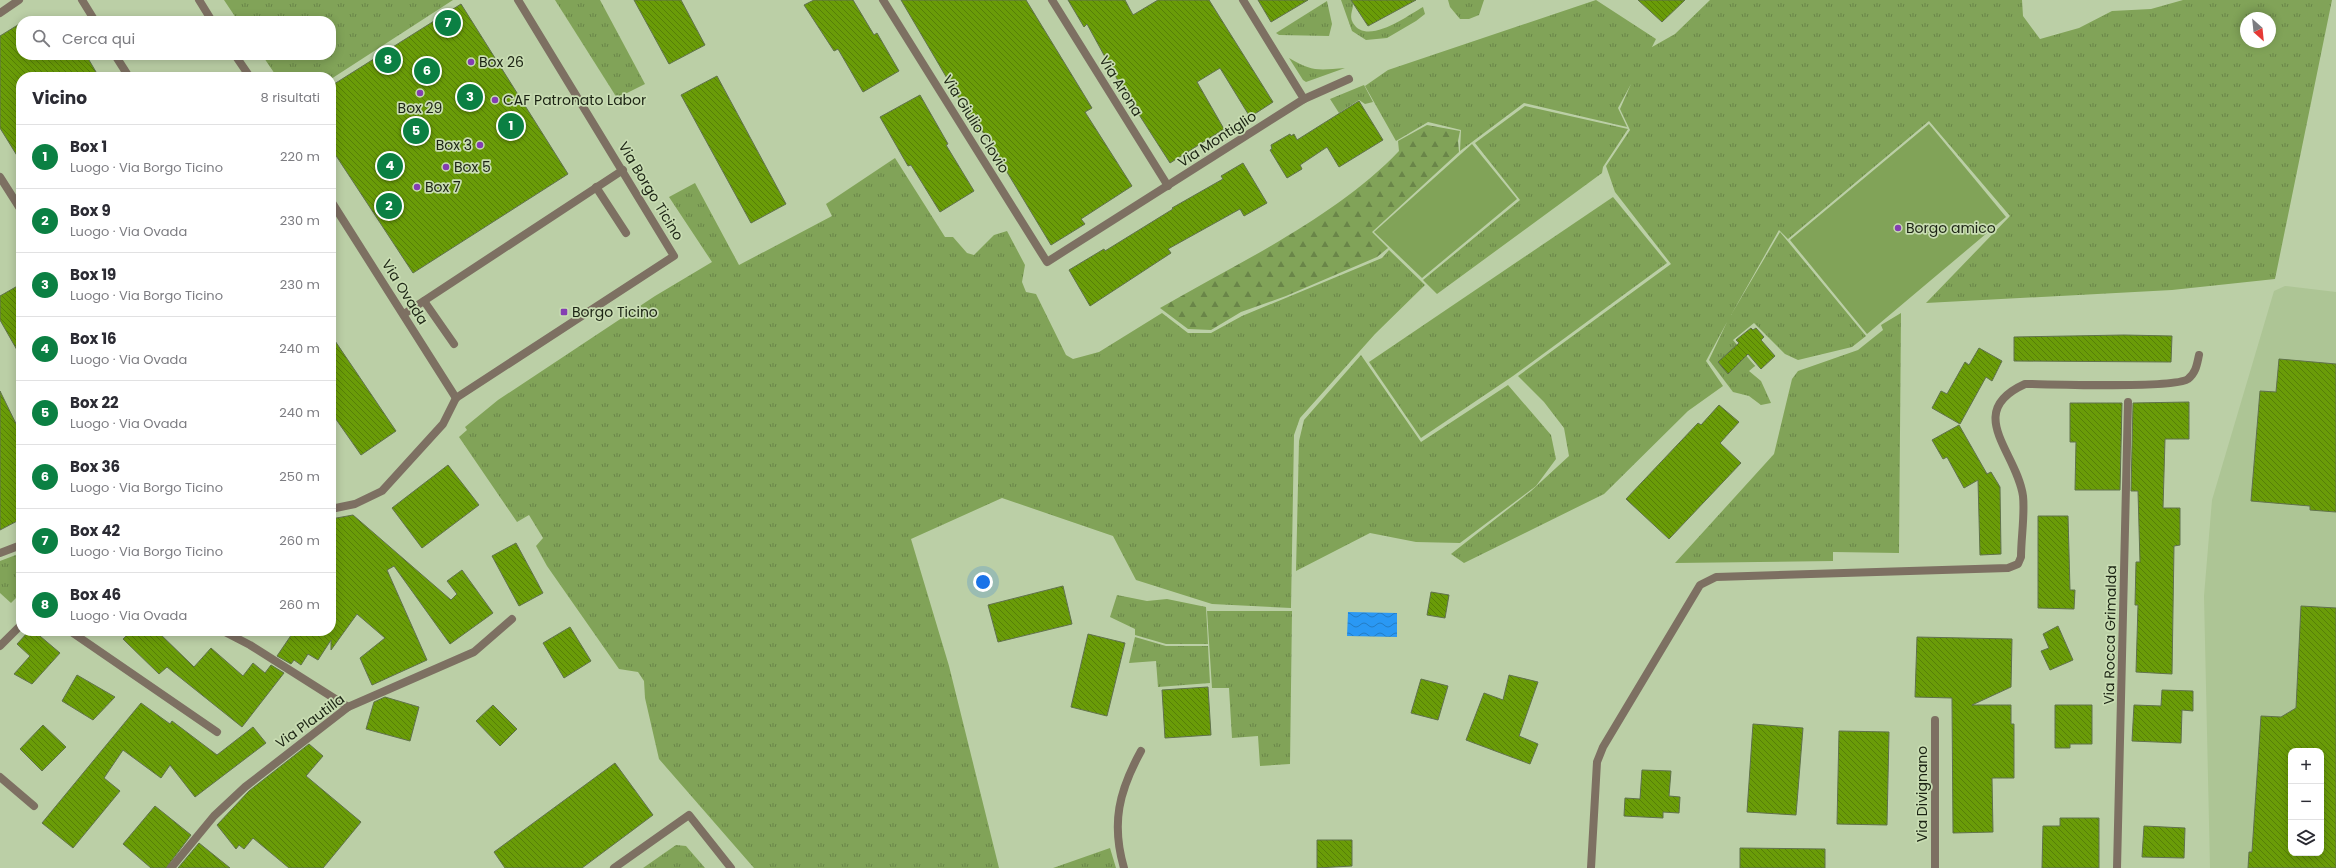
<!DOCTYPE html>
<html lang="it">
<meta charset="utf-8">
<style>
body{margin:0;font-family:Poppins,sans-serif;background:#f7f7f7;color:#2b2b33}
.controls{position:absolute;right:12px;bottom:12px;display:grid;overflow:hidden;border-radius:8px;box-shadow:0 2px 10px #0003}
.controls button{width:36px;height:36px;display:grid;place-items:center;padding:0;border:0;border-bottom:1px solid #e1e1e2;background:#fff;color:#2b2b33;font:20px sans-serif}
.compass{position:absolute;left:2240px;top:12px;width:36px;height:36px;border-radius:50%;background:#fff;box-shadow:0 2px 10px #0003;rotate:153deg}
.you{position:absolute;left:983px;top:582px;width:14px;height:14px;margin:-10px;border:3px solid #fff;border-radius:50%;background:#1a73e8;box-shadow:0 0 0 6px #1a73e833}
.badge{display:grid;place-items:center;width:26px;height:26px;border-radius:50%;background:#0b8043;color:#fff;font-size:13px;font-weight:700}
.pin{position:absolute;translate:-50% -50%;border:2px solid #fff;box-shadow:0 1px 4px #0006}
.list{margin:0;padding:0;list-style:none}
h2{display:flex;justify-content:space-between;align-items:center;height:52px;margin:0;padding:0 16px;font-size:17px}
h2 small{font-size:13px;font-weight:400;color:#7c7c81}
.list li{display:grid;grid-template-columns:26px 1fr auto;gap:12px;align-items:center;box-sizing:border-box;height:64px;padding:0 16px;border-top:1px solid #e1e1e2}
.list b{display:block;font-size:15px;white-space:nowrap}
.list p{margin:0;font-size:13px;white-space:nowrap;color:#7c7c81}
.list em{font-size:13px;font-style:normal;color:#7c7c81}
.icon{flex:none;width:22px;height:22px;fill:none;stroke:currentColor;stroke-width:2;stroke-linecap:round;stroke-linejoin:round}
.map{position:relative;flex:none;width:2336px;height:868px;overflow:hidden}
.search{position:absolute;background:#fff;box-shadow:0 2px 10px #0003;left:16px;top:16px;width:320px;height:44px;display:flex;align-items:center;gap:10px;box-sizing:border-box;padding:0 14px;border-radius:16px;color:#7c7c81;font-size:15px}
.panel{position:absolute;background:#fff;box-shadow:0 2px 10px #0003;left:16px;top:72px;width:320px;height:564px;border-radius:16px}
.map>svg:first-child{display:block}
</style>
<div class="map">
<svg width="2336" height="868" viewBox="0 0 2336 868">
<defs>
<pattern id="grass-tufts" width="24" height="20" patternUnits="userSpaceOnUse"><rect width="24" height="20" fill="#81a358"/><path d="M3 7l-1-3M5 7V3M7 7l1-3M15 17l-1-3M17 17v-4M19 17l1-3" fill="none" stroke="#698548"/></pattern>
<pattern id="forest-firs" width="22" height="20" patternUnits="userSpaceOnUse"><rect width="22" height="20" fill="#81a358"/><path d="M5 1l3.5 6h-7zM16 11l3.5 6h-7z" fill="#698548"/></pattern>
<pattern id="water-waves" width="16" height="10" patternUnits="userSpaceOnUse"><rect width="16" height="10" fill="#2a98f4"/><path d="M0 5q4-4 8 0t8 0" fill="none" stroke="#237cc4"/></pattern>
<pattern id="building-back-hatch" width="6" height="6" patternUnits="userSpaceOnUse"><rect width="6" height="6" fill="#6a9c08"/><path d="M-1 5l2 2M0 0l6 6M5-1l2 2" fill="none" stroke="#567f08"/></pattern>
</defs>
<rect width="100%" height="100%" fill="#bbcfa6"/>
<!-- built -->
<path fill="#adc595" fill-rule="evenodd" d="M 2285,286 L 2336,292 L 2336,868 L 2210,868 L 2204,596 L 2212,500 L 2274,291 ZM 2291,751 L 2321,751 L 2321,853 L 2291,853 Z"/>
<!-- grass -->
<g fill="url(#grass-tufts)" fill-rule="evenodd">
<path d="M 224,0 L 453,0 L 331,79 L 331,77 L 277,77 L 262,55 L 331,55 L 331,21 L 238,21 Z"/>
<path d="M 555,0 L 600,0 L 645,84 L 617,98 Z"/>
<path d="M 1341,0 L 1353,0 C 1355,7 1348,15 1353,23 C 1367,46 1407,16 1423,7 L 1425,14 L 1416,21 L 1387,38 L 1366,40 L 1352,31 Z"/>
<path d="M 1448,0 L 1484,0 L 1479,15 L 1469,19 L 1460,19 L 1450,7 Z"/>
<path d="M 1596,0 L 1656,39 L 1652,47 L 1675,34 L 1710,0 L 2022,0 L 2023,16 L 2040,39 L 2079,28 L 2112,11 L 2151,9 L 2183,0 L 2332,0 L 2275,279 L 2172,290 L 1926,303 L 2010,216 L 1929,121 L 1788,239 L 1779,230 L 1731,315 L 1780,232 L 1866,336 L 1852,347 L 1798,360 L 1785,354 L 1754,323 L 1733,340 L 1755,366 L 1749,371 L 1761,381 L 1771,403 L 1761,405 L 1749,396 L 1733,392 L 1709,360 L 1727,322 L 1706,361 L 1723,386 L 1688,411 L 1604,494 L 1464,563 L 1451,554 L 1531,491 L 1569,456 L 1564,428 L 1544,402 L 1518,376 L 1671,264 L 1615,192 L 1606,166 L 1630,130 L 1620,109 L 1631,84 L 1618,108 L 1627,127 L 1524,103 L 1460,151 L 1461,130 L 1428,122 L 1396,141 L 1365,86 L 1388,70 ZM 2246,18 L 2270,18 L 2270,42 L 2246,42 Z"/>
<path d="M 1327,1 L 1332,24 L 1329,36 L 1279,35 L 1276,33 Z"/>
<path d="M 1289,58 C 1312,72 1319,70 1345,68 L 1306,82 L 1303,80 Z"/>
<path d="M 1364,85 L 1373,102 L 1365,104 L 1359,100 L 1339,113 L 1330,99 Z"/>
<path d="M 1525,106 L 1628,129 L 1603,167 L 1602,173 L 1437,294 L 1423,280 L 1520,200 L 1475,143 Z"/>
<path d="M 895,158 L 945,237 L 953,237 L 967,253 L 974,255 L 994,235 L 1007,231 L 1025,265 L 1022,282 L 1026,292 L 1036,294 L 1066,355 L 1073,359 L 1099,352 L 1162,313 L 1188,333 L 1211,333 L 1242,316 L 1382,258 L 1389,250 L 1425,285 L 1375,334 L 1300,418 L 1294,435 L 1291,608 L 1212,604 L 1136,580 L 1113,536 L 1002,498 L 911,539 L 949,666 L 999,868 L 754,868 L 659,759 L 645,698 L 644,681 L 638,672 L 619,669 L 547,566 L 536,546 L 543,538 L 529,515 L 517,522 L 459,437 L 467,430 L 465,427 L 498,400 L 655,296 L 712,262 L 669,197 L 695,183 L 739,265 L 832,216 L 826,204 Z"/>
<path d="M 1613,197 L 1667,263 L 1513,376 L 1421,438 L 1369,362 Z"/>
<path d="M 1901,313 L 1899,553 L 1833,552 L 1833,561 L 1675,563 L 1774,454 L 1792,379 L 1798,371 L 1858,350 L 1883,330 L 1881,325 Z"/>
<path d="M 1361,355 L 1421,442 L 1508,385 L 1551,435 L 1556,459 L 1536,486 L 1460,543 L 1416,542 L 1370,533 L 1296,571 L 1299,441 L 1304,420 Z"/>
<path d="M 21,553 L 21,593 L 11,603 L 0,593 L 0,561 Z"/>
<path d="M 1117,595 L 1147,601 L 1167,599 L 1206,607 L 1208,644 L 1166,644 L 1135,635 L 1135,629 L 1110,617 Z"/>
<path d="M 1207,611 L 1292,611 L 1290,764 L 1260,766 L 1258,736 L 1232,738 L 1229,688 L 1212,688 Z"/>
<path d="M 1135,637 L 1166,646 L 1208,646 L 1210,683 L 1158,687 L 1156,661 L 1129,663 Z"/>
<path d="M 676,845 L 686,846 L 705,868 L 643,868 Z"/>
<path d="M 1110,848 L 1116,868 L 1053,868 Z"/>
</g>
<!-- forest -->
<path fill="url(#forest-firs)" d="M 1427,125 L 1460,131 L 1458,141 L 1459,152 L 1372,232 L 1388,248 L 1377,257 L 1286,296 L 1241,312 L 1211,330 L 1188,329 L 1160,308 C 1240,262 1336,217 1399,151 L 1398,141 Z"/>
<!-- garden -->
<g fill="#81a358">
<path d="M 1929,124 L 2006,217 L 1867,334 L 1790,240 Z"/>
<path d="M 1472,144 L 1517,199 L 1422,278 L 1374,232 Z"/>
</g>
<!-- water -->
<path fill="url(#water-waves)" d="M 1348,612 L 1397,613 L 1397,637 L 1347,636 Z"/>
<!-- building -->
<g fill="url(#building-back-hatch)" stroke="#60724c" fill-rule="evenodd">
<path d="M 634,0 L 681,0 L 705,45 L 669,64 Z"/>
<path d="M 814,0 L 853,0 L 874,35 L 877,33 L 899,71 L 863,92 L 838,49 L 834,51 L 804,5 Z"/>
<path d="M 901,0 L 1026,0 L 1092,108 L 1085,112 L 1132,186 L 1081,219 L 1085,224 L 1051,245 L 981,129 L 978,131 Z"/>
<path d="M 1068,0 L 1125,0 L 1133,15 L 1158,0 L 1209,0 L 1273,102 L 1250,117 L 1220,68 L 1197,82 L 1224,129 L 1170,163 L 1122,88 L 1087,24 L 1084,27 Z"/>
<path d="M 1258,0 L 1308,0 L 1271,22 Z"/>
<path d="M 1351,0 L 1416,0 L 1368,26 Z"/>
<path d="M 1638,0 L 1685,0 L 1662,22 Z"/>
<path d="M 461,4 L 568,174 L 413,273 L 331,148 L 331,86 Z"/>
<path d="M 21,23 L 21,55 L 86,55 L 99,77 L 21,77 L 21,88 L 19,89 L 21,93 L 21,162 L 0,128 L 0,36 Z"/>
<path d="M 717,76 L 786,204 L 751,223 L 681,95 Z"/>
<path d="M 920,95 L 948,144 L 946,145 L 974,191 L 940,212 L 911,165 L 908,166 L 880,117 Z"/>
<path d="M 1359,101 L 1383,140 L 1339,167 L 1327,147 L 1300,165 L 1302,169 L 1287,178 L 1270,150 L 1272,149 L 1271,145 L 1290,134 L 1291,136 L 1294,134 L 1297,140 Z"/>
<path d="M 1243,163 L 1267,203 L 1244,216 L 1240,209 L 1168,249 L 1171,253 L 1090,306 L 1069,270 L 1104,249 L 1105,251 L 1173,209 L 1172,208 L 1223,179 L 1221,176 Z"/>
<path d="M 21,284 L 21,357 L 0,320 L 0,296 Z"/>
<path d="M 1751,328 L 1753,330 L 1756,328 L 1764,337 L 1761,340 L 1775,356 L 1761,369 L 1748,354 L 1728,374 L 1718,362 L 1739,343 L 1736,340 Z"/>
<path d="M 331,335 L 396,431 L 361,455 L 331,412 Z"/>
<path d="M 2124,335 L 2172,336 L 2171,362 L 2014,361 L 2014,337 Z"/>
<path d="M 1979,348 L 2002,361 L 1992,381 L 1986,377 L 1960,424 L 1932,408 L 1941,391 L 1947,394 L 1965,362 L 1969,365 Z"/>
<path d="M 2279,359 L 2336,364 L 2336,512 L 2310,510 L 2310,506 L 2251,501 L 2260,391 L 2276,392 Z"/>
<path d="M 0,391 L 21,434 L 21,519 L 0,530 Z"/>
<path d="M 2189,402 L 2189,439 L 2165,439 L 2163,508 L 2180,508 L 2180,545 L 2174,546 L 2172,674 L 2136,672 L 2138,605 L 2135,605 L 2136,562 L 2140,562 L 2138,491 L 2131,491 L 2133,403 Z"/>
<path d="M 2070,403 L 2122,403 L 2120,490 L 2075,490 L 2076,442 L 2070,442 Z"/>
<path d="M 1719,405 L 1739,422 L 1720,443 L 1741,463 L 1669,539 L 1626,499 L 1698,423 L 1701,425 Z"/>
<path d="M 1959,425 L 1987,474 L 1991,472 L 2000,487 L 2001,554 L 1980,555 L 1978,480 L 1964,488 L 1947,457 L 1943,459 L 1932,440 Z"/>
<path d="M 448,465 L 479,505 L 422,548 L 392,508 Z"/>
<path d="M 353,515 L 451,600 L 457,594 L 447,581 L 462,570 L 493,613 L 450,644 L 394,566 L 387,570 L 427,660 L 372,685 L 360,658 L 385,638 L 357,614 L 331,650 L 331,640 L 318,660 L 308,654 L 301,665 L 294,660 L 291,664 L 277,656 L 294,631 L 331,631 L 331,519 Z"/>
<path d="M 2038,516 L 2068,516 L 2070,590 L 2075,590 L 2074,609 L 2038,608 Z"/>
<path d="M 516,543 L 543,593 L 519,606 L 492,556 Z"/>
<path d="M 1063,586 L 1072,624 L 998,642 L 988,605 Z"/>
<path d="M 1431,592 L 1449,595 L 1445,618 L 1427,615 Z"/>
<path d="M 2301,606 L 2336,608 L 2336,868 L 2248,868 L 2249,852 L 2252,852 L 2261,716 L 2281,717 L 2296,708 ZM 2291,751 L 2321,751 L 2321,853 L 2291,853 Z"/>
<path d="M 2058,626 L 2073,660 L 2050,670 L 2041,651 L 2049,648 L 2043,634 Z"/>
<path d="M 570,627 L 591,661 L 564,678 L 543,643 Z"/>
<path d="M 29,631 L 34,631 L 60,653 L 32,684 L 14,674 L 30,656 L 17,644 Z"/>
<path d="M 131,631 L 157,631 L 194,667 L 211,648 L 243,676 L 253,663 L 265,673 L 271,665 L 284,673 L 242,727 L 167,667 L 159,674 L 123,639 Z"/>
<path d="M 1088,634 L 1125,643 L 1107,716 L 1071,707 Z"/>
<path d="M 1917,637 L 2012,639 L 2011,687 L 1972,705 L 2011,705 L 2011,724 L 2014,724 L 2014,778 L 1992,778 L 1993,832 L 1953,833 L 1952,698 L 1915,697 Z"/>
<path d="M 77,675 L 115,697 L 93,720 L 62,701 Z"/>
<path d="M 1509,675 L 1538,682 L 1519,736 L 1538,744 L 1530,764 L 1466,740 L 1484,693 L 1503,700 Z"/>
<path d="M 1421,679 L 1448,686 L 1438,720 L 1411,713 Z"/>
<path d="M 1208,687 L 1211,735 L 1165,738 L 1162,690 Z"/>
<path d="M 2162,690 L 2193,691 L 2193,711 L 2182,710 L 2181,743 L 2132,741 L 2134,705 L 2161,706 Z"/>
<path d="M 385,697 L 419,707 L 410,741 L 366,729 L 374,702 Z"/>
<path d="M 141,703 L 170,724 L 172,721 L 217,755 L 253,727 L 266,743 L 195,797 L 170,765 L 161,778 L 123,750 L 104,778 L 120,791 L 73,848 L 42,823 Z"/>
<path d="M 493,705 L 517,729 L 500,746 L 476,721 Z"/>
<path d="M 2055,705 L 2092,705 L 2092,744 L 2070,744 L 2070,748 L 2055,748 Z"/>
<path d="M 1753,724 L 1803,728 L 1796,815 L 1747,812 Z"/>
<path d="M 43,725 L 66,747 L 42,771 L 20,749 Z"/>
<path d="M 1839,731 L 1889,732 L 1887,825 L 1837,824 Z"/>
<path d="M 309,744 L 323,756 L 306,776 L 361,822 L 323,868 L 289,868 L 253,838 L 244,849 L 239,845 L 236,849 L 217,825 L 249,791 Z"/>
<path d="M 615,763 L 653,815 L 582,868 L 505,868 L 494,852 Z"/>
<path d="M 1642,770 L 1671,771 L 1669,796 L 1680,797 L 1679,813 L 1663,812 L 1663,818 L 1624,816 L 1625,798 L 1640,799 Z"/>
<path d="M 155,806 L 191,835 L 166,868 L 151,868 L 123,844 Z"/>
<path d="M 2060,818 L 2099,818 L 2099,868 L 2042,868 L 2043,826 L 2060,826 Z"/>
<path d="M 2144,826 L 2185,828 L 2184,858 L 2142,857 Z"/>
<path d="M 1317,840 L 1352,840 L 1352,866 L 1317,868 Z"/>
<path d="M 199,843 L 230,868 L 178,868 Z"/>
<path d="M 1740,848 L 1825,849 L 1825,868 L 1740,868 Z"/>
</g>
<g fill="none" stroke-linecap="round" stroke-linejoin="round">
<!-- service -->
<g stroke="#7d7062" stroke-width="8">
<path d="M 1304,99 L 1349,79"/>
<path d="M 596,187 L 626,233"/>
<path d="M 424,301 L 454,344"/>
<path d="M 70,631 L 217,732"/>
<path d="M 0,777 L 34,806"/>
<path d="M 1124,868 C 1111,823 1119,791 1141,751"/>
<path d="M 1591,868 L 1597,762 L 1603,747 L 1700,585 L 1716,577 L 2008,568 L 2018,564 L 2021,557 C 2021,538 2025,515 2023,496 C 2017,452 1963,412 2025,384 C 2050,384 2173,389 2188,379 C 2196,373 2197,364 2199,355"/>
</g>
<!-- minor -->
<g stroke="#7d7062" stroke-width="8">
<path d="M 82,0 L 95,21"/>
<path d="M 199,0 L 212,21"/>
<path d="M 883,0 L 1047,262 L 1304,99 L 1243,0"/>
<path d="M 1052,0 L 1168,186"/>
<path d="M 0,13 L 19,0"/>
<path d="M 115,55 L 129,77"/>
<path d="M 235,55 L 250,77"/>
<path d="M 0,177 L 21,210"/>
<path d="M 331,201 L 456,398"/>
<path d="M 404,314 L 623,170"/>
<path d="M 456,398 L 674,256 L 518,0"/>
<path d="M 331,509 L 355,504 L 382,491 L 443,424 L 456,398"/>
<path d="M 0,553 L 21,545"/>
<path d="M 223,631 L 250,645 L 348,707"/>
<path d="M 0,646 L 21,625"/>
<path d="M 1935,720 L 1935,868"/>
<path d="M 171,868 L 214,816 L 245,787 L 348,707 L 474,652 L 512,619"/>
<path d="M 614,868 L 689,815 L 731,868"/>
<path d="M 2117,868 L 2128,402"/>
</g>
</g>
<!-- markers -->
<g fill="#843eb2" stroke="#c8dcb2" stroke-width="1.5">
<circle cx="471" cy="62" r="4"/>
<circle cx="420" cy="93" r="4"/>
<circle cx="495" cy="100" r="4"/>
<circle cx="480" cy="145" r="4"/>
<circle cx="446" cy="167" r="4"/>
<circle cx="417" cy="187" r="4"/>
<circle cx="1898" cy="228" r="4"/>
<rect x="560" y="308" width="8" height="8" rx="2"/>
</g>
<g text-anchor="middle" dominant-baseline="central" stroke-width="3.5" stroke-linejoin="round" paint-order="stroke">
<!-- poi labels -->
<g font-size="14" fill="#1c2414" stroke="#c8dcb2" text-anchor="start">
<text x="479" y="62">Box 26</text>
<text x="503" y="100">CAF Patronato Labor</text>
<text x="420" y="108" text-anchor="middle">Box 29</text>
<text x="472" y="145" text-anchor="end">Box 3</text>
<text x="454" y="167">Box 5</text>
<text x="425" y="187">Box 7</text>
<text x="1906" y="228">Borgo amico</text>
<text x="572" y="312">Borgo Ticino</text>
</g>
<!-- street labels -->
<g font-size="14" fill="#1c2414" stroke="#c8dcb2">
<text transform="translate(1121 86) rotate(58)">Via Arona</text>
<text transform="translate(976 124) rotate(58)">Via Giulio Clovio</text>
<text transform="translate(1217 139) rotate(-33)">Via Montiglio</text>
<text transform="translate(651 191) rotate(59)">Via Borgo Ticino</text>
<text transform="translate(405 292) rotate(58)">Via Ovada</text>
<text transform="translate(2110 635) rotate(-89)">Via Rocca Grimalda</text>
<text transform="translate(310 721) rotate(-36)">Via Plautilla</text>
<text transform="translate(1922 794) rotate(-90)">Via Divignano</text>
</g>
</g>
</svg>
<div class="controls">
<button>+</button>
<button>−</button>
<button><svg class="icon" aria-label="layers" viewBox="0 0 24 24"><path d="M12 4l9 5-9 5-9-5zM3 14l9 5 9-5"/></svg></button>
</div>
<svg class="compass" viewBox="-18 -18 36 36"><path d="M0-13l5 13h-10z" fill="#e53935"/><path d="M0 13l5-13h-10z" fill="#7c7c81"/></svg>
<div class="you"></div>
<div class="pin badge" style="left:511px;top:126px">1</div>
<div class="pin badge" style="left:389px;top:206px">2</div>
<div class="pin badge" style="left:470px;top:97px">3</div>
<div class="pin badge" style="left:390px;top:166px">4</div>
<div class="pin badge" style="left:416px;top:131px">5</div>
<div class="pin badge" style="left:427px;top:71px">6</div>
<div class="pin badge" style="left:448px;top:23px">7</div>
<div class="pin badge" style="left:388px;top:60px">8</div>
<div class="search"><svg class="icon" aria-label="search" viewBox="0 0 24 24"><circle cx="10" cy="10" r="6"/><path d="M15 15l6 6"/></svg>Cerca qui</div>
<section class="panel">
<h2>Vicino<small>8 risultati</small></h2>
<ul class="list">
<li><span class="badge">1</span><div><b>Box 1</b><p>Luogo · Via Borgo Ticino</p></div><em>220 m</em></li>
<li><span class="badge">2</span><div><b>Box 9</b><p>Luogo · Via Ovada</p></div><em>230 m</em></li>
<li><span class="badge">3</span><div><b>Box 19</b><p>Luogo · Via Borgo Ticino</p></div><em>230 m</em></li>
<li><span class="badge">4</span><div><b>Box 16</b><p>Luogo · Via Ovada</p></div><em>240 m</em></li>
<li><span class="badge">5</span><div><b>Box 22</b><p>Luogo · Via Ovada</p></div><em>240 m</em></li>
<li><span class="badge">6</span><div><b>Box 36</b><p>Luogo · Via Borgo Ticino</p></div><em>250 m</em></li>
<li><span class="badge">7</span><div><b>Box 42</b><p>Luogo · Via Borgo Ticino</p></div><em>260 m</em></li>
<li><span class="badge">8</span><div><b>Box 46</b><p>Luogo · Via Ovada</p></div><em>260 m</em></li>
</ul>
</section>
</div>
